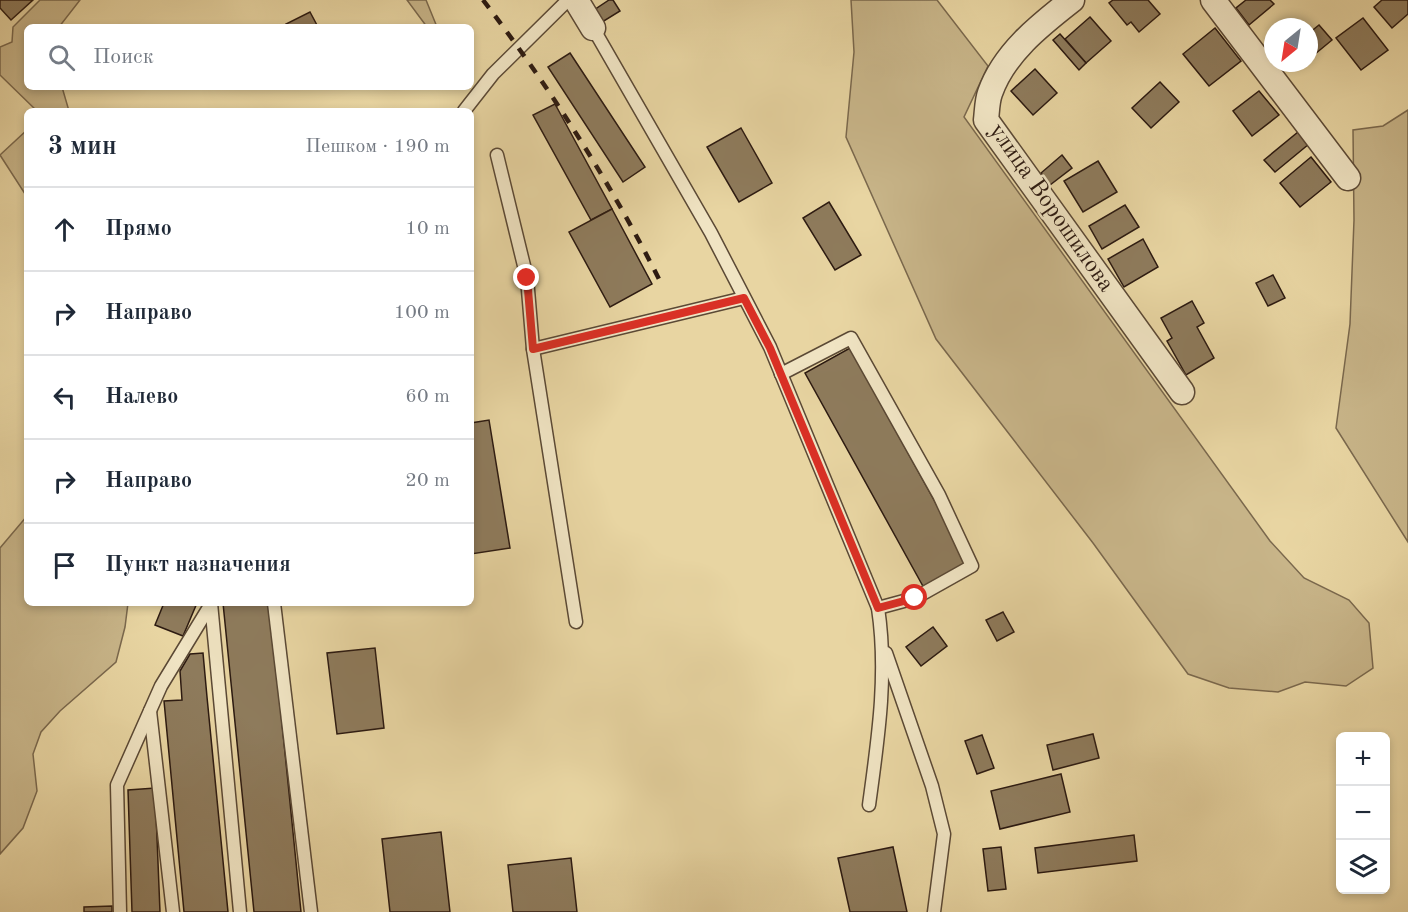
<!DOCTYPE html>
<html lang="ru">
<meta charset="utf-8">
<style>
body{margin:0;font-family:"Old Standard TT",serif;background:#f2f2f3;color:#1f2937}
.controls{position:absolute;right:18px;bottom:18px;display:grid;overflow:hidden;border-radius:9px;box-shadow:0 3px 9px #0003}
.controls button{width:54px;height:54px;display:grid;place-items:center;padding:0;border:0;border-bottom:2px solid #e0e1e3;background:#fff;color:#1f2937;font:30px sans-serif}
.compass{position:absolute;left:1264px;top:18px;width:54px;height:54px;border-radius:50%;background:#fff;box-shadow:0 3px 9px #0003;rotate:210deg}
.stop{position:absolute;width:18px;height:18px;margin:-14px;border:4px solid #d93025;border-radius:50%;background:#fff}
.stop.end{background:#d93025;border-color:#fff;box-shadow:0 2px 6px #0008}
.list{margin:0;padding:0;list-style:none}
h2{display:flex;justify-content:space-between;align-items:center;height:78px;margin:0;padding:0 24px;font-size:26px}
h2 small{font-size:20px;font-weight:400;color:#747a83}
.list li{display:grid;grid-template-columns:39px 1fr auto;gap:18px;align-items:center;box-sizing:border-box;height:84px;padding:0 24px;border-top:2px solid #e0e1e3}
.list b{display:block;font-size:22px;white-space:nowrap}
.list em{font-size:20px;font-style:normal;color:#747a83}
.icon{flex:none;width:33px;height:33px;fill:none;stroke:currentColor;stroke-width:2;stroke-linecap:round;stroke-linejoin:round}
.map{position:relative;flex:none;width:1408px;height:912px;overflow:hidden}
.search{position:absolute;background:#fff;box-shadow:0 3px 9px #0003;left:24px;top:24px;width:450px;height:66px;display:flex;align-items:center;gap:15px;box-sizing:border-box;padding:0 21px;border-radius:9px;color:#747a83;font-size:22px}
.panel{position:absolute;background:#fff;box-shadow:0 3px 9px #0003;left:24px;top:108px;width:450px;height:498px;border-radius:9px}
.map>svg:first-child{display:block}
</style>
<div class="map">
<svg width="1408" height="912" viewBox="0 0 1408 912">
<rect width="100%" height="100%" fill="#e8d5a2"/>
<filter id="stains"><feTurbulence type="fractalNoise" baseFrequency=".00333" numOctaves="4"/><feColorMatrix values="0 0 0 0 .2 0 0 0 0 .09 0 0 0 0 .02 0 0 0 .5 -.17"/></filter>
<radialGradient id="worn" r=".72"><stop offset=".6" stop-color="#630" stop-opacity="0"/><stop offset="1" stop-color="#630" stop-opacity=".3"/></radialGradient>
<!-- green -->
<g fill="#c8b589" stroke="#7a684d" stroke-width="1.5">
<path d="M 40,0 L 80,0 L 59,27 L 27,27 L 27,87 L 62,87 L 69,111 L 37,111 L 0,75 L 0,47 L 12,42 L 13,27 Z"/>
<path d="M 407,0 L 426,0 L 437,27 L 427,27 Z"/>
<path d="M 851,0 L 937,0 L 988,66 L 964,117 L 1270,541 L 1304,578 L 1349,600 L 1369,623 L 1373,668 L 1346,686 L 1305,682 L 1278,692 L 1229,688 L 1188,674 L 1093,543 L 936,339 L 846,137 L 854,52 Z"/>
<path d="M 1408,110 L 1408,542 L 1336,428 L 1350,324 L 1354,220 L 1353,130 L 1383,126 Z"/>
<path d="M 27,130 L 27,197 L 0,155 Z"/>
<path d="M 27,516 L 27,603 L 128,603 L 125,627 L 116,662 L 60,711 L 41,732 L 33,754 L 37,791 L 23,828 L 0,854 L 0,548 Z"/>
</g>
<!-- building -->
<g fill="#8e7b5c" stroke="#2c1a11" stroke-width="1.5">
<path d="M 0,0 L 33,0 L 11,20 L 0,8 Z"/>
<path d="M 609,0 L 613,0 L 620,11 L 599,24 L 591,12 Z"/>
<path d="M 1113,0 L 1148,0 L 1160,14 L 1139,32 L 1131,22 L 1127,25 L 1109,3 Z"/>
<path d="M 1246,0 L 1270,0 L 1274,4 L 1249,25 L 1236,8 Z"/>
<path d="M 1382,0 L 1408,0 L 1408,14 L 1392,28 L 1374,7 Z"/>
<path d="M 310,12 L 318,27 L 288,27 L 286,24 Z"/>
<path d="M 1090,17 L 1111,41 L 1086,63 L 1065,39 Z"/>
<path d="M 1363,18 L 1388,50 L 1361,70 L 1336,38 Z"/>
<path d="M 1319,25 L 1332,40 L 1309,59 L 1309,33 Z"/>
<path d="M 1215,28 L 1241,61 L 1209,86 L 1183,54 Z"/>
<path d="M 1060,34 L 1086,63 L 1079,70 L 1053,40 Z"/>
<path d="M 570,53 L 645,167 L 623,182 L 548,67 Z"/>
<path d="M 1035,69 L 1057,93 L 1033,115 L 1011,91 Z"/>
<path d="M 1160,82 L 1179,102 L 1151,128 L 1132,108 Z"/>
<path d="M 1259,91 L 1279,115 L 1252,136 L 1233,111 Z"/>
<path d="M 555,104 L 612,209 L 591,220 L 533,115 Z"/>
<path d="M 741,128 L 772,183 L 739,202 L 707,147 Z"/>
<path d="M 1298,132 L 1309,144 L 1275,172 L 1264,160 Z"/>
<path d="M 1062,155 L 1072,168 L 1050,185 L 1041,173 Z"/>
<path d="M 1311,157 L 1331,182 L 1300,207 L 1280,183 Z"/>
<path d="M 1098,161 L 1117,192 L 1083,212 L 1064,181 Z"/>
<path d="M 829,202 L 861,255 L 835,270 L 803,218 Z"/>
<path d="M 1125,205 L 1139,227 L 1102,249 L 1089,226 Z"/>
<path d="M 612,209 L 652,284 L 610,307 L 569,232 Z"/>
<path d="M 1143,239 L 1158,267 L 1124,287 L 1108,259 Z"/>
<path d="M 1273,275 L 1285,298 L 1268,306 L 1256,283 Z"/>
<path d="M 1192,301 L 1204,323 L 1197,327 L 1214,358 L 1186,375 L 1167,341 L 1172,338 L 1161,318 Z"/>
<path d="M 850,348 L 969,563 L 924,588 L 805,373 Z"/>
<path d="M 489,420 L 510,548 L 471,554 L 471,423 Z"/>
<path d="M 164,603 L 197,603 L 183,636 L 155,625 Z"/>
<path d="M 223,603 L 270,603 L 301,912 L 254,912 Z"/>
<path d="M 1003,612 L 1014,632 L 997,641 L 986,620 Z"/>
<path d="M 933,627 L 947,646 L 921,666 L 906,647 Z"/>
<path d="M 375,648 L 384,728 L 337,734 L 327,653 Z"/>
<path d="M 203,653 L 207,697 L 228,912 L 184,912 L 164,701 L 182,700 L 180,671 L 190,654 Z"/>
<path d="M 1093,734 L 1099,758 L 1053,770 L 1047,745 Z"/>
<path d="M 982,735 L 994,768 L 977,774 L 965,741 Z"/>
<path d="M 1061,774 L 1070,812 L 1000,829 L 991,791 Z"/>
<path d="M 155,788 L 160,912 L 132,912 L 128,790 Z"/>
<path d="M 441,832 L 450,912 L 390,912 L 382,839 Z"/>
<path d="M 1134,835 L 1137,861 L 1038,873 L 1035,848 Z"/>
<path d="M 893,847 L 907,912 L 850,912 L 838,858 Z"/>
<path d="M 1001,847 L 1006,889 L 988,891 L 983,849 Z"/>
<path d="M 571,858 L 577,912 L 513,912 L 508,865 Z"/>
<path d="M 112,906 L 112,912 L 84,912 L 84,907 Z"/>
</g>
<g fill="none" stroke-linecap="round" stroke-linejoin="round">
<!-- lane casing -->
<g stroke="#5b4935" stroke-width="15">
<g id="lane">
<path d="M 593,28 L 711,233 L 770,347 L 878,608 C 888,674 878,739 869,805"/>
<path d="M 464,111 L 493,74 L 568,0"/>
<path d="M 497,155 L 527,278 L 533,349"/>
<path d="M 781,374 L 851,338 L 939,495 L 972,566 L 915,598 L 878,608"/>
<path d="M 211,603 L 240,912"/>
<path d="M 274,603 L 311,912"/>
<path d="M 576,622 L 533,349 L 744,298"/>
<path d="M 886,653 L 932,786 L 944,834 L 934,912"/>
<path d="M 150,711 L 173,912"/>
<path d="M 120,912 L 117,785 L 161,686 L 211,604"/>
</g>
</g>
<!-- street casing -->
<g stroke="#5b4935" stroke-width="27">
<g id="street">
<path d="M 576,0 L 593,28"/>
<path d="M 1072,0 C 1040,25 1004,53 990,93 C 987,101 987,112 986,120 L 1182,392"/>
<path d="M 1213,0 L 1348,178"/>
</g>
</g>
<!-- lane -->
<use href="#lane" stroke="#f0e4c3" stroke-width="12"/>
<!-- street -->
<use href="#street" stroke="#f0e4c3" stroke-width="24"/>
<!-- rail -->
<path stroke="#2c1a11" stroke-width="4.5" stroke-dasharray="10 10" stroke-linecap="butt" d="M 483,0 C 551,89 612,185 662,285"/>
</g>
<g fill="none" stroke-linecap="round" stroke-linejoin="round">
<!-- route -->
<path stroke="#d93025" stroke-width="8" d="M 527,278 L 533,349 L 744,298 L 770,348 L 878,608 L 915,598"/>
</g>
<g text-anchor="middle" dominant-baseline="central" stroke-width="5" stroke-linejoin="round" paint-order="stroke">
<!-- street labels -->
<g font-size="24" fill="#2c1a11" stroke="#f0e4c3">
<text transform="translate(1051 208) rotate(55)">улица Ворошилова</text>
</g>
</g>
<rect width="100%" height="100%" filter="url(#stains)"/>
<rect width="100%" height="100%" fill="url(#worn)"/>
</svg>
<div class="controls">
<button>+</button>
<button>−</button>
<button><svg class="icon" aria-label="layers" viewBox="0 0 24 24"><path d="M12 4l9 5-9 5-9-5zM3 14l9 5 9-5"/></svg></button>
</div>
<svg class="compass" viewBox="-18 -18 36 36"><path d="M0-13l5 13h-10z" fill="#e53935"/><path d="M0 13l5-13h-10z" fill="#747a83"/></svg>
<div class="stop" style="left:915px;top:598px"></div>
<div class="stop end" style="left:527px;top:278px"></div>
<div class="search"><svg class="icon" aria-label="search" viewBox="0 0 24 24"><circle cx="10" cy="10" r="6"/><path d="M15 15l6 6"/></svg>Поиск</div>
<section class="panel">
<h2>3 мин<small>Пешком · 190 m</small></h2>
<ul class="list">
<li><svg class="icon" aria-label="ahead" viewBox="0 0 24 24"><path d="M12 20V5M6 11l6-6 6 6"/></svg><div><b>Прямо</b></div><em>10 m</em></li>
<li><svg class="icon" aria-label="right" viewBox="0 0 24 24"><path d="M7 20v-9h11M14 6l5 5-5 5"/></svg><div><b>Направо</b></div><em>100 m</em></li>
<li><svg class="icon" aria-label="left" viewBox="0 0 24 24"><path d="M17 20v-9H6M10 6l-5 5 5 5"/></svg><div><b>Налево</b></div><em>60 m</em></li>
<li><svg class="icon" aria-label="right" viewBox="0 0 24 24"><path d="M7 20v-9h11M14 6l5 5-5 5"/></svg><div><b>Направо</b></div><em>20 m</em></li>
<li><svg class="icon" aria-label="arrive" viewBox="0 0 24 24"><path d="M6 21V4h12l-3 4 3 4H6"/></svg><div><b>Пункт назначения</b></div></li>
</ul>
</section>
</div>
